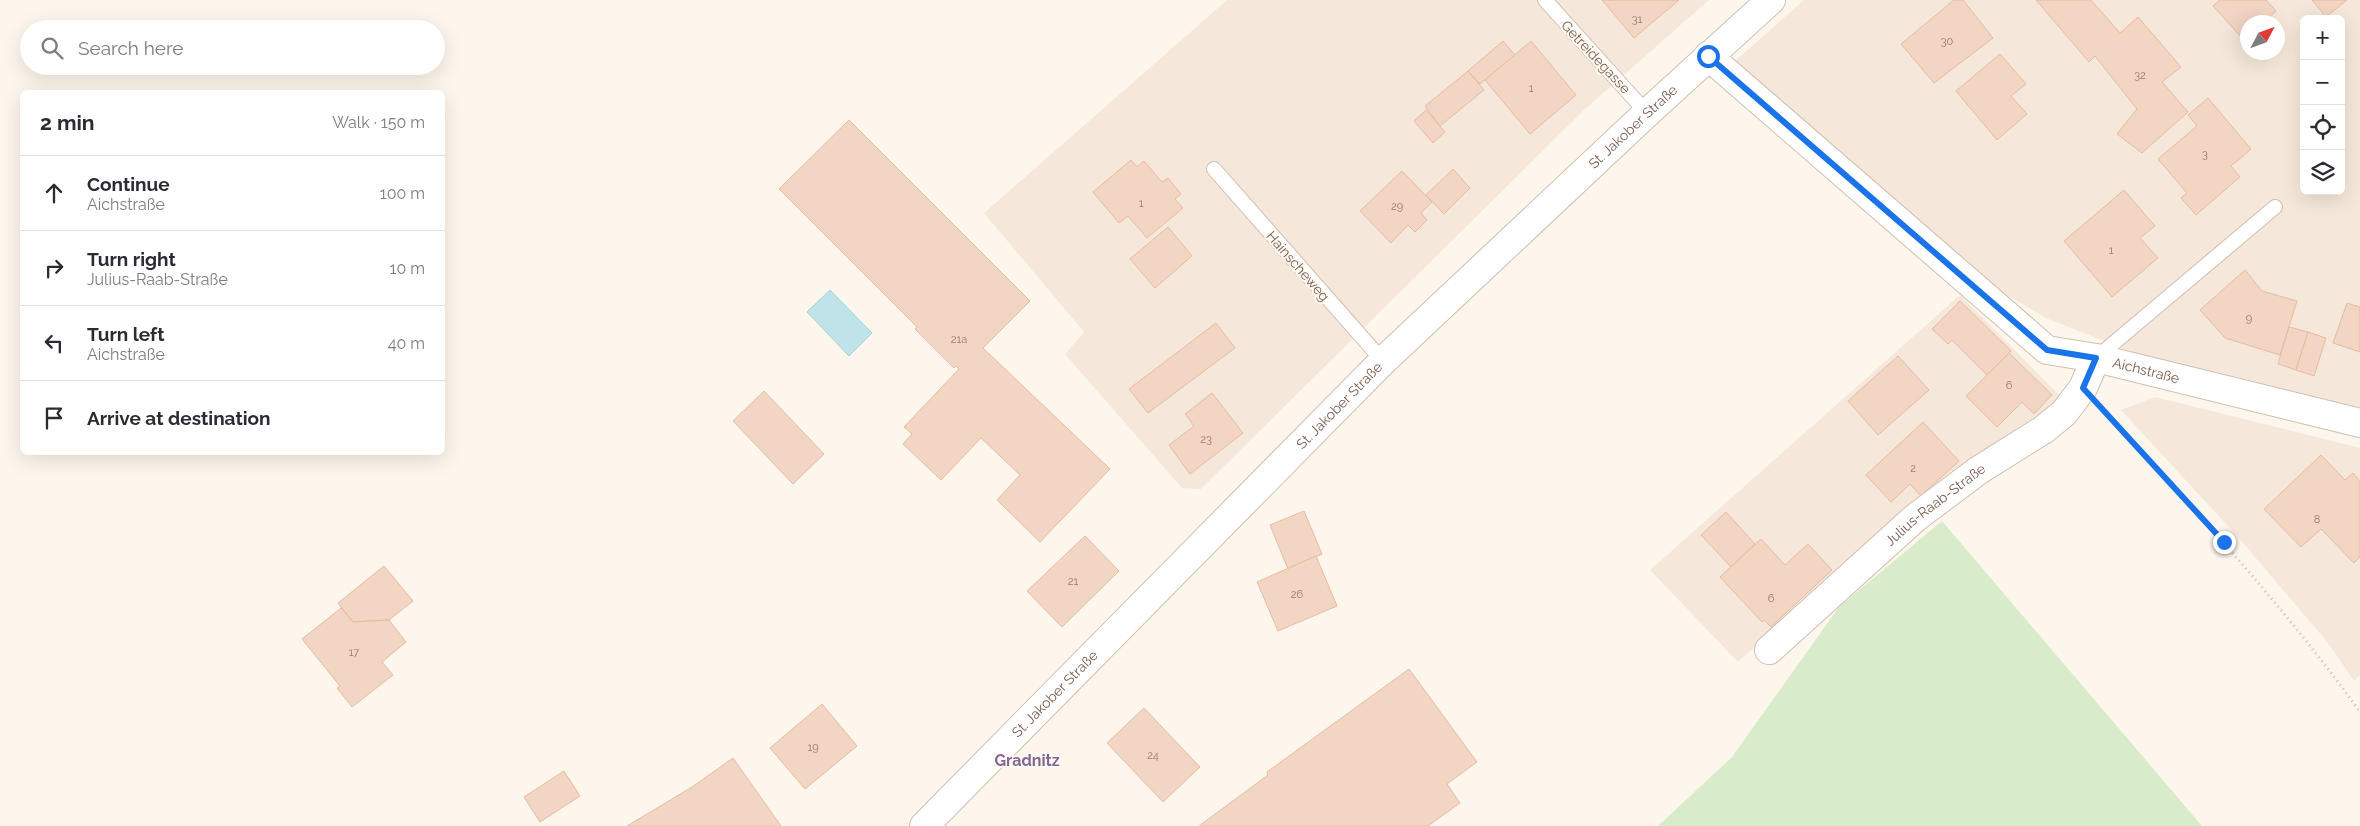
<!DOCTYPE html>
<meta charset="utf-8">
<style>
body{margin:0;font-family:Raleway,sans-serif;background:#f7f7f7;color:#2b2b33}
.controls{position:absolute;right:15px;top:15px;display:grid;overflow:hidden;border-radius:8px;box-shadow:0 5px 20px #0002}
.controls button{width:45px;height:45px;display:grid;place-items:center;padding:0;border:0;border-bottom:1px solid #e1e1e2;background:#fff;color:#2b2b33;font:25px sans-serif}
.compass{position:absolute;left:2240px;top:15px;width:45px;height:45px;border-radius:50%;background:#fff;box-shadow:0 5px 20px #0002;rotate:49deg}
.stop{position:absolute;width:15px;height:15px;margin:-11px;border:4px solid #1a73e8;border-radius:50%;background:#fff}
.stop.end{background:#1a73e8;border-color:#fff;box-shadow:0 1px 5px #0008}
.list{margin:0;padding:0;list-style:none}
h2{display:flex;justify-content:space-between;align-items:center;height:65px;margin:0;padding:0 20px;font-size:21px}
h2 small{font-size:16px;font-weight:400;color:#7c7c81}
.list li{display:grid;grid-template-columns:32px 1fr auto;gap:15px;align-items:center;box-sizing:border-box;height:75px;padding:0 20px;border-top:1px solid #e1e1e2}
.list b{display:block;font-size:19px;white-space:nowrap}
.list p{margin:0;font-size:16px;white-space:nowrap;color:#7c7c81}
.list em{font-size:16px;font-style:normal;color:#7c7c81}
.icon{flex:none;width:28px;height:28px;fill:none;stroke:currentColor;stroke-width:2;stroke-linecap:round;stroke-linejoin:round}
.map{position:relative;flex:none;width:2360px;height:826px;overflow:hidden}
.search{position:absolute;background:#fff;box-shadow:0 5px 20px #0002;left:20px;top:20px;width:425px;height:55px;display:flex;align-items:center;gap:12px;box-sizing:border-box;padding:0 18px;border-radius:28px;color:#7c7c81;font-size:19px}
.panel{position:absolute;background:#fff;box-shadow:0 5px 20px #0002;left:20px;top:90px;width:425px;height:365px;border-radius:8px}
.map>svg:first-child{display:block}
</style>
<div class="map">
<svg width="2360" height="826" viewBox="0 0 2360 826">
<rect width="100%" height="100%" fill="#fdf6ec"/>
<!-- residential -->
<g fill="#f5e8da" fill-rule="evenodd">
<path d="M 1227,0 L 1709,0 L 1585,109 L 1201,489 L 1182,488 L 1065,354 L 1084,332 L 984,213 Z"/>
<path d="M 1804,0 L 2360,0 L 2360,411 L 2137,354 L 2046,318 L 2003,293 L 1733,63 ZM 2304,19 L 2341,19 L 2341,191 L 2304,191 ZM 2248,22 L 2278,22 L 2278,52 L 2248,52 Z"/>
<path d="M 1960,295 L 2062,398 L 2044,416 L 1912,502 L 1738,662 L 1650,570 Z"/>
<path d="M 2155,397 L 2360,448 L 2360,675 L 2354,681 L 2328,643 L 2238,537 L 2121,410 Z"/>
</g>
<!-- green -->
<path fill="#d8ecc9" d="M 1942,521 L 2202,826 L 1658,826 L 1732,757 L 1839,607 Z"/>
<!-- water -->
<path fill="#bfe3e8" stroke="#a5d3da" d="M 830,290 L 872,333 L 849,356 L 807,312 Z"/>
<!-- building -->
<g fill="#f3d5c3" stroke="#e6bba3">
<path d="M 1602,0 L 1679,0 L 1634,38 Z"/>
<path d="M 1954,0 L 1963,0 L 1993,38 L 1934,83 L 1901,44 Z"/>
<path d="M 2036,0 L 2091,0 L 2120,33 L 2138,17 L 2181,67 L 2162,82 L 2188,112 L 2142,153 L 2117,134 L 2137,109 L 2095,56 L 2089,62 Z"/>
<path d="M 2220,0 L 2266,0 L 2276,11 L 2264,22 L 2248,22 L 2248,37 L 2244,40 L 2213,6 Z"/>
<path d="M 2312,0 L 2347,0 L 2326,17 Z"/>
<path d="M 1503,41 L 1515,55 L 1480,84 L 1468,71 Z"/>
<path d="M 1531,41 L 1576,95 L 1530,134 L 1485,80 Z"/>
<path d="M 2000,54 L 2026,84 L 2011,96 L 2027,114 L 1997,140 L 1956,91 Z"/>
<path d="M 1468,71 L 1484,90 L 1440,126 L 1425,106 Z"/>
<path d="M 2208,98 L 2251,149 L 2231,166 L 2240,177 L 2196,215 L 2181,198 L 2187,193 L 2158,159 L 2197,126 L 2188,115 Z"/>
<path d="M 1426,110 L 1445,132 L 1433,143 L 1414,121 Z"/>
<path d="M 849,120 L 1030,301 L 983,348 L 1110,469 L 1040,542 L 997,500 L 1020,475 L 981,438 L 941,480 L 903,444 L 912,434 L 904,427 L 959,369 L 956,366 L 954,368 L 915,329 L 917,327 L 779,189 Z"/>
<path d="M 1131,160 L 1137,167 L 1144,161 L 1162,182 L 1168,178 L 1181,194 L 1175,199 L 1183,208 L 1147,238 L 1128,216 L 1119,223 L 1093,192 Z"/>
<path d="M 1453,169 L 1470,188 L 1444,214 L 1426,195 Z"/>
<path d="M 1402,171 L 1432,202 L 1421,213 L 1427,220 L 1415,232 L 1408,225 L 1391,243 L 1360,211 Z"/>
<path d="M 2124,190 L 2155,226 L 2140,238 L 2158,258 L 2112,297 L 2064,241 Z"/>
<path d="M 1168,227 L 1192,256 L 1155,288 L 1130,259 Z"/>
<path d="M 2245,270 L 2262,291 L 2297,301 L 2280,355 L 2225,338 L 2200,310 Z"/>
<path d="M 1960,301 L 2011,351 L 1987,375 L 1952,340 L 1948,344 L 1932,329 Z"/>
<path d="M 2347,303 L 2360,307 L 2360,352 L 2333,343 Z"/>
<path d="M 1216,323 L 1235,348 L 1148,413 L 1129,389 Z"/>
<path d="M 2289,327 L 2308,332 L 2296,370 L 2278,364 Z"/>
<path d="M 2308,332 L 2326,338 L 2314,376 L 2296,370 Z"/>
<path d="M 2009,353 L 2052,395 L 2034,414 L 2022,402 L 1997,427 L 1966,396 Z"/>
<path d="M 1898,356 L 1929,390 L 1878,435 L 1848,401 Z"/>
<path d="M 764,391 L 824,454 L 793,484 L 733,421 Z"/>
<path d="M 1212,393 L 1243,433 L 1190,474 L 1169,445 L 1194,426 L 1185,414 Z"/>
<path d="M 1923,422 L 1959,461 L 1921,496 L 1910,484 L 1891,502 L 1866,475 Z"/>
<path d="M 2321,455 L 2345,480 L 2353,473 L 2360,481 L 2360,557 L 2354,563 L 2321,529 L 2301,547 L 2264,509 Z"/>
<path d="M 1304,511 L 1322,554 L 1288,569 L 1270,525 Z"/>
<path d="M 1726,512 L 1755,544 L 1731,567 L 1701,535 Z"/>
<path d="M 1085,536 L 1119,571 L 1062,627 L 1027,591 Z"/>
<path d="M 1761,539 L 1785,565 L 1808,544 L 1832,570 L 1771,627 L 1764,620 L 1762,622 L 1720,577 Z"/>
<path d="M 1316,556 L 1337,606 L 1278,631 L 1257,582 Z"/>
<path d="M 384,566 L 413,601 L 389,620 L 353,622 L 338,603 Z"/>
<path d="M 341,608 L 353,622 L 389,620 L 406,642 L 382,662 L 393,675 L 352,707 L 337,688 L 340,686 L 302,639 Z"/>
<path d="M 1409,669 L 1477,762 L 1447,784 L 1460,803 L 1428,826 L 1199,826 L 1268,775 L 1267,772 Z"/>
<path d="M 822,704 L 857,746 L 805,789 L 770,748 Z"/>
<path d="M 1144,708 L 1200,767 L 1163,802 L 1107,743 Z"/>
<path d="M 733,758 L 781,826 L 627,826 L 692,787 Z"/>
<path d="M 564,771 L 580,796 L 540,822 L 524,797 Z"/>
</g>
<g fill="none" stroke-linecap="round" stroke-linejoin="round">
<!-- lane casing -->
<g stroke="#d1beb0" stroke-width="16">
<g id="lane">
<path d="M 1545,0 L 1647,113"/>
<path d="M 1214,169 L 1383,361"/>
<path d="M 2096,358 L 2275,207"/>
</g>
</g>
<!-- street casing -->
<g stroke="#d1beb0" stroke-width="30">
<g id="street">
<path id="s1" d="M 1708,56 L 2047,350 L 2096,358 L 2360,423"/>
<path id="s2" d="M 1769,650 L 1915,518 L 1979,470 L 2043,430 L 2064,413 L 2083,388 L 2096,358"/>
<path id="s3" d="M 924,826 L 1383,361 L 1647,113 L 1771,0"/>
</g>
</g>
<!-- path -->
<path stroke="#d9b8a5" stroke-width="3" stroke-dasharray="1 4" stroke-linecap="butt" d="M 2105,412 C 2194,509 2283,605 2360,712"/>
<!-- lane -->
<use href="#lane" stroke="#fff" stroke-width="14"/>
<!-- street -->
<use href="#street" stroke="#fff" stroke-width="28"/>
</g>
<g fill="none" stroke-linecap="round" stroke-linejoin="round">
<!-- route -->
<path stroke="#1a73e8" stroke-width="6" d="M 1708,56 L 2047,350 L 2096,358 L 2083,388 L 2224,542"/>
</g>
<g text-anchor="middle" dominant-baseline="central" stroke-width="4" stroke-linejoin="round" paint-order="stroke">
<!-- number labels -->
<g font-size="11" fill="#987a6a">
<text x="1637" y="19">31</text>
<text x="1947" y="41">30</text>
<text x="2140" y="75">32</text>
<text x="1531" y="88">1</text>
<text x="2205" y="154">3</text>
<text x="1141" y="203">1</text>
<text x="1397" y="206">29</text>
<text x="2111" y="250">1</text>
<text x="2249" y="318">9</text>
<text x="959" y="339">21a</text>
<text x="2009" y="385">6</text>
<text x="1206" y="439">23</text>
<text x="1913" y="468">2</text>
<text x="2317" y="519">8</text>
<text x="1073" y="581">21</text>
<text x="1297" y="594">26</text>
<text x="1771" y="598">6</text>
<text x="354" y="652">17</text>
<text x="813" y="747">19</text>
<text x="1153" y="755">24</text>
</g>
<!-- street labels -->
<g font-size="14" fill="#7a5c4d" stroke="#fffaf3">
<text transform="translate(1596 57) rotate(47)">Getreidegasse</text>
<text stroke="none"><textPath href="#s3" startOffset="996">St. Jakober Straße</textPath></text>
<text transform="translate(1298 266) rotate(49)">Hainscheweg</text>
<text stroke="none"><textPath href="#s1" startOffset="550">Aichstraße</textPath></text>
<text stroke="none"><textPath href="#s3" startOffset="591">St. Jakober Straße</textPath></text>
<text stroke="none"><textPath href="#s2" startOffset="221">Julius-Raab-Straße</textPath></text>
<text stroke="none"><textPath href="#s3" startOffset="186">St. Jakober Straße</textPath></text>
</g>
<!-- quarter labels -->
<g font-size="16" font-weight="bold" fill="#846695" stroke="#fffaf3">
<text x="1027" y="760">Gradnitz</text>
</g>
</g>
</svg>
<div class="controls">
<button>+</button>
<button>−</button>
<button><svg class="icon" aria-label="locate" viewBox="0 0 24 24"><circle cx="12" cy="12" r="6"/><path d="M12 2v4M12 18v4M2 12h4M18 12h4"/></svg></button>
<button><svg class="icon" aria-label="layers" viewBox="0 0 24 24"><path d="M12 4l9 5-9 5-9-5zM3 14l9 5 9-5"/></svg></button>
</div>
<svg class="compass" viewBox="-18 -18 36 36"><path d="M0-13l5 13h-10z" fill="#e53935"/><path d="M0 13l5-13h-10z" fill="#7c7c81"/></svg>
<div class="stop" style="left:1708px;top:56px"></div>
<div class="stop end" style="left:2224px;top:542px"></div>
<div class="search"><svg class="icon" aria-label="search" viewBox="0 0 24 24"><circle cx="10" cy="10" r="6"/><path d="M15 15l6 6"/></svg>Search here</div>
<section class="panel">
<h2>2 min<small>Walk · 150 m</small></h2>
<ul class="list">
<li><svg class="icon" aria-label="ahead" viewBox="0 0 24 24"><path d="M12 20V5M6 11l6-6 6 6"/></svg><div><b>Continue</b><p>Aichstraße</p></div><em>100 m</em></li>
<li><svg class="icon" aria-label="right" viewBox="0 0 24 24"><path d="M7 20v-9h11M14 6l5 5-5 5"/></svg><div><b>Turn right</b><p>Julius-Raab-Straße</p></div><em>10 m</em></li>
<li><svg class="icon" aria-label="left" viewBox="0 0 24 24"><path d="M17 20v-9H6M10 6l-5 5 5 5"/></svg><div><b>Turn left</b><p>Aichstraße</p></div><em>40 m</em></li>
<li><svg class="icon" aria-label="arrive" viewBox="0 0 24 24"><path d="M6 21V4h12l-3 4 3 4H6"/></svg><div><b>Arrive at destination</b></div></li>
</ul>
</section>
</div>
